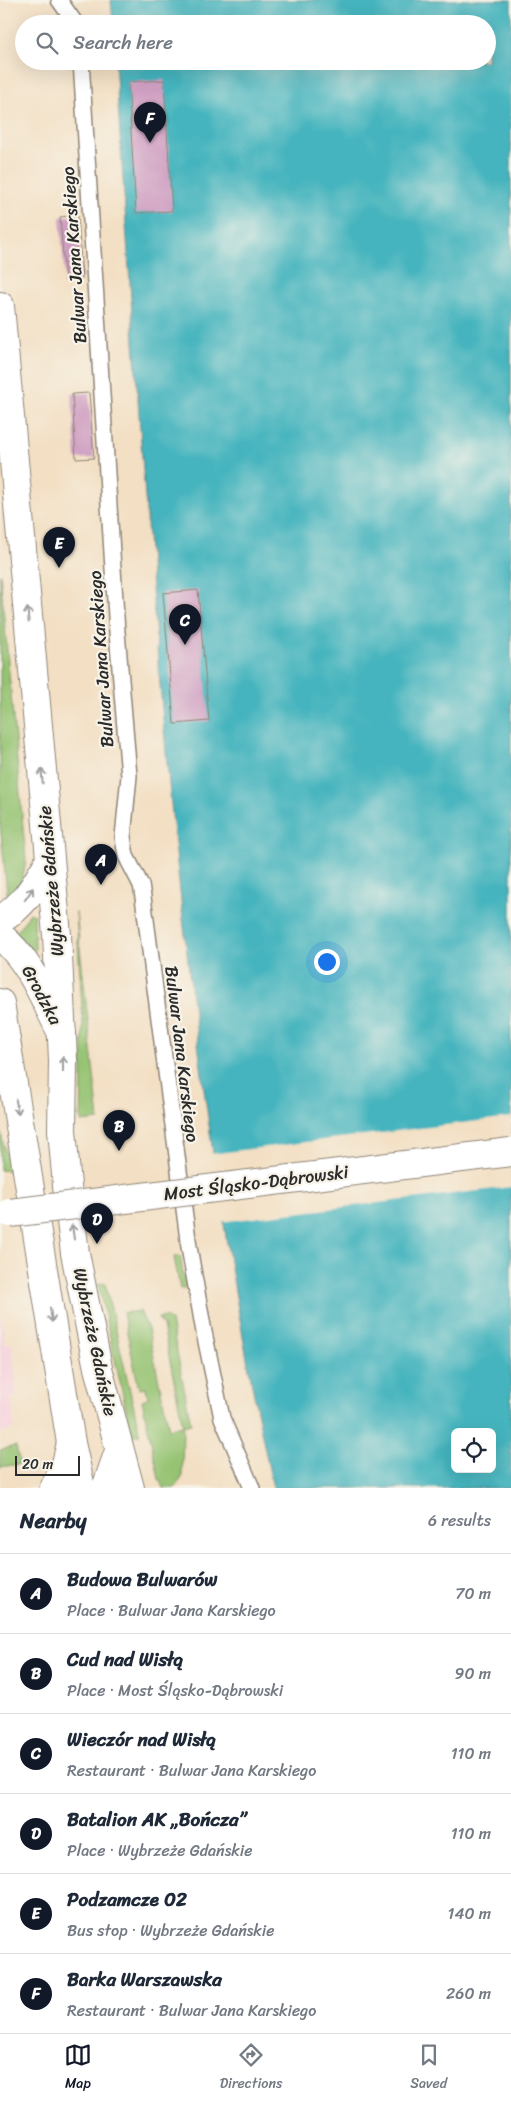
<!DOCTYPE html>
<meta charset="utf-8">
<style>
body{margin:0;font-family:Sriracha,sans-serif;background:#f6f6f7;color:#1f2937}
.controls{position:absolute;right:15px;bottom:15px;display:grid;overflow:hidden;border-radius:8px;box-shadow:0 5px 20px #0002}
.controls button{width:45px;height:45px;display:grid;place-items:center;padding:0;border:0;border-bottom:1px solid #e0e1e3;background:#fff;color:#1f2937;font:25px sans-serif}
.scale{position:absolute;left:15px;bottom:12px;width:65px;box-sizing:border-box;padding-left:5px;border:2px solid #2b2b2b;border-top:0;font-size:14px;line-height:18px;white-space:nowrap;color:#2b2b2b;-webkit-text-stroke:4px #f7f3e8;paint-order:stroke}
.you{position:absolute;left:326px;top:961px;width:18px;height:18px;margin:-12px;border:4px solid #fff;border-radius:50%;background:#1a73e8;box-shadow:0 0 0 8px #1a73e833}
.badge{display:grid;place-items:center;width:32px;height:32px;border-radius:50%;background:#111827;color:#fff;font-size:16px;font-weight:700}
.pin{position:absolute;translate:-50% -41px;filter:drop-shadow(0 1px 2px #0008)}
.pin::after{content:'';position:absolute;top:26px;width:18px;height:15px;background:inherit;clip-path:polygon(0 0,100% 0,50% 100%)}
.list{margin:0;padding:0;list-style:none}
h2{display:flex;justify-content:space-between;align-items:center;height:65px;margin:0;padding:0 20px;font-size:21px}
h2 small{font-size:16px;font-weight:400;color:#747a83}
.list li{display:grid;grid-template-columns:32px 1fr auto;gap:15px;align-items:center;box-sizing:border-box;height:80px;padding:0 20px;border-top:1px solid #e0e1e3}
.list b{display:block;font-size:19px;white-space:nowrap}
.list p{margin:0;font-size:16px;white-space:nowrap;color:#747a83}
.list em{font-size:16px;font-style:normal;color:#747a83}
.icon{flex:none;width:28px;height:28px;fill:none;stroke:currentColor;stroke-width:2;stroke-linecap:round;stroke-linejoin:round}
.map{position:relative;flex:none;width:511px;height:1488px;overflow:hidden}
.search{position:absolute;background:#fff;box-shadow:0 5px 20px #0002;left:15px;right:15px;top:15px;height:55px;display:flex;align-items:center;gap:12px;box-sizing:border-box;padding:0 18px;border-radius:28px;color:#747a83;font-size:19px}
.sheet{height:545px;background:#fff}
nav{display:flex;justify-content:space-around;align-items:center;box-sizing:border-box;height:70px;border-top:1px solid #e0e1e3;background:#fff;font-size:14px;color:#747a83}
nav a{display:grid;justify-items:center;gap:2px}
nav .on{color:#111827}
.map>svg:first-child{display:block}
</style>
<div class="map">
<svg width="511" height="1488" viewBox="0 0 511 1488">
<rect width="100%" height="100%" fill="#f7f3e8"/>
<filter id="ink" filterUnits="userSpaceOnUse"><feTurbulence type="fractalNoise" baseFrequency=".02" numOctaves="2"/><feDisplacementMap in="SourceGraphic" scale="10" xChannelSelector="R" yChannelSelector="G"/><feConvolveMatrix kernelMatrix="1 2 1 2 8 2 1 2 1" color-interpolation-filters="sRGB"/></filter>
<filter id="wash" filterUnits="userSpaceOnUse"><feTurbulence type="fractalNoise" baseFrequency=".0096" numOctaves="4" result="noise"/><feDisplacementMap in="SourceGraphic" scale="20" xChannelSelector="R" yChannelSelector="G"/><feGaussianBlur stdDeviation="1.12" result="paint"/><feColorMatrix in="noise" values="0 0 0 0 0 0 0 0 0 0 0 0 0 0 0 0 0 1.4 0 .05"/><feComposite in="paint" operator="in"/></filter>
<g filter="url(#wash)">
<rect width="100%" height="100%" fill="#f3dfc3"/>
<!-- built -->
<path fill="#f5cfdc" d="M 0,1310 L 5,1344 L 12,1343 L 17,1396 L 11,1396 L 14,1429 L 0,1433 Z"/>
<!-- green -->
<g fill="#95c372" stroke="#60774e">
<path d="M 0,573 L 26,860 C 24,877 19,889 8,903 L 0,824 Z"/>
<path d="M 76,912 L 99,1120 L 81,1122 L 83,1022 Z"/>
<path d="M 30,913 L 34,915 L 35,949 L 33,951 L 15,934 Z"/>
<path d="M 0,1129 L 10,1171 L 0,1170 Z"/>
<path d="M 180,1256 L 186,1288 L 180,1289 L 174,1257 Z"/>
<path d="M 105,1283 L 140,1434 L 132,1436 L 98,1284 Z"/>
<path d="M 140,1311 L 148,1329 L 169,1429 L 183,1426 L 163,1326 L 158,1318 L 166,1317 L 171,1321 L 191,1424 L 183,1426 L 182,1478 L 174,1488 L 163,1488 L 159,1479 L 142,1400 L 148,1398 L 146,1388 L 139,1389 L 123,1313 Z"/>
<path d="M 16,1446 L 20,1464 L 0,1467 L 0,1450 Z"/>
</g>
<!-- water -->
<path fill="#44b4be" stroke="#387074" fill-rule="evenodd" d="M 111,0 L 511,0 L 511,1488 L 273,1488 C 172,1019 148,539 115,61 L 487,61 L 487,24 L 113,24 ZM 455,1432 L 492,1432 L 492,1469 L 455,1469 Z"/>
<!-- pier -->
<path fill="#f3dfc3" d="M 511,1117 L 511,1187 L 220,1222 L 210,1154 Z"/>
<g id="blocks">
<!-- building -->
<g fill="#cf9fc2">
<path d="M 164,80 L 172,211 L 136,213 L 128,82 Z"/>
<path d="M 78,215 L 82,279 L 65,281 L 60,217 Z"/>
<path d="M 89,393 L 94,458 L 76,459 L 72,394 Z"/>
<path d="M 198,590 L 209,721 L 174,724 L 163,593 Z"/>
</g>
</g>
</g>
<g filter="url(#ink)">
<use href="#blocks" fill-opacity="0" stroke="#8f8577" stroke-width="1"/>
<g fill="none" stroke-linecap="round" stroke-linejoin="round">
<!-- pedestrian casing -->
<g stroke="#8f8577" stroke-width="18">
<g id="pedestrian">
<path d="M 59,0 L 76,24"/>
<path d="M 81,61 L 117,632 L 129,776 L 123,837 L 126,856 L 141,885 L 143,897 L 189,1247 L 204,1332 L 222,1418 L 252,1488"/>
</g>
</g>
<!-- secondary casing -->
<g stroke="#8f8577" stroke-width="30">
<g id="secondary">
<path d="M 0,920 C 26,904 35,885 50,860"/>
<path d="M 0,936 C 30,959 44,1000 62,1033"/>
<path d="M 54,1488 L 65,1468 L 71,1443"/>
<path d="M 106,1488 L 119,1451"/>
</g>
</g>
<!-- primary casing -->
<g stroke="#8f8577" stroke-width="30">
<g id="primary">
<path d="M 0,306 L 57,935 L 63,1060 L 62,1130 L 68,1197 L 75,1253 L 98,1368 L 130,1488"/>
<path d="M 0,1003 L 71,1443 L 81,1488"/>
</g>
</g>
<!-- pedestrian -->
<use href="#pedestrian" stroke="#fff" stroke-width="15"/>
<!-- secondary -->
<use href="#secondary" stroke="#fff" stroke-width="28"/>
<!-- primary -->
<use href="#primary" stroke="#fff" stroke-width="28"/>
<!-- tram -->
<g stroke="#2b2b2b" stroke-width="1">
<path d="M 0,1209 L 511,1146"/>
<path d="M 0,1220 L 511,1157"/>
</g>
<!-- secondary-bridge casing -->
<g stroke="#8f8577" stroke-width="30" stroke-linecap="butt">
<path id="secondary-bridge" d="M 10,1213 L 511,1152"/>
</g>
<!-- secondary-bridge -->
<use href="#secondary-bridge" stroke="#fff" stroke-width="28"/>
</g>
<!-- one-way arrows -->
<defs><path id="oneway-shaft" d="M-6 0H5M1.5-3L5.5 0L1.5 3" fill="none" stroke-width="1.6" stroke-linecap="round" stroke-linejoin="round" transform="scale(1.25)"/></defs>
<g stroke="#a0a0a0">
<use href="#oneway-shaft" transform="translate(28 615) rotate(-95)"/>
<use href="#oneway-shaft" transform="translate(42 776) rotate(-95)"/>
<use href="#oneway-shaft" transform="translate(29 894) rotate(-56)"/>
<use href="#oneway-shaft" transform="translate(63 1064) rotate(-90)"/>
<use href="#oneway-shaft" transform="translate(17 1107) rotate(81)"/>
<use href="#oneway-shaft" transform="translate(73 1232) rotate(-98)"/>
<use href="#oneway-shaft" transform="translate(51 1315) rotate(82)"/>
</g>
</g>
<g text-anchor="middle" dominant-baseline="central" stroke-width="4.5" stroke-linejoin="round" paint-order="stroke">
<!-- street labels -->
<g font-size="18" fill="#2b2b2b" stroke="#f7f3e8">
<text transform="translate(74 255) rotate(-94)">Bulwar Jana Karskiego</text>
<text transform="translate(101 659) rotate(-94)">Bulwar Jana Karskiego</text>
<text transform="translate(51 881) rotate(-95)">Wybrzeże Gdańskie</text>
<text transform="translate(42 995) rotate(62)">Grodzka</text>
<text transform="translate(182 1054) rotate(83)">Bulwar Jana Karskiego</text>
<text transform="translate(256 1183) rotate(-7)">Most Śląsko-Dąbrowski</text>
<text transform="translate(95 1342) rotate(78)">Wybrzeże Gdańskie</text>
</g>
</g>
</svg>
<div class="controls">
<button><svg class="icon" aria-label="locate" viewBox="0 0 24 24"><circle cx="12" cy="12" r="6"/><path d="M12 2v4M12 18v4M2 12h4M18 12h4"/></svg></button>
</div>
<div class="scale">20 m</div>
<div class="you"></div>
<div class="pin badge" style="left:101px;top:885px">A</div>
<div class="pin badge" style="left:119px;top:1151px">B</div>
<div class="pin badge" style="left:185px;top:645px">C</div>
<div class="pin badge" style="left:97px;top:1244px">D</div>
<div class="pin badge" style="left:59px;top:568px">E</div>
<div class="pin badge" style="left:150px;top:143px">F</div>
<div class="search"><svg class="icon" aria-label="search" viewBox="0 0 24 24"><circle cx="10" cy="10" r="6"/><path d="M15 15l6 6"/></svg>Search here</div>
</div>
<section class="sheet">
<h2>Nearby<small>6 results</small></h2>
<ul class="list">
<li><span class="badge">A</span><div><b>Budowa Bulwarów</b><p>Place · Bulwar Jana Karskiego</p></div><em>70 m</em></li>
<li><span class="badge">B</span><div><b>Cud nad Wisłą</b><p>Place · Most Śląsko-Dąbrowski</p></div><em>90 m</em></li>
<li><span class="badge">C</span><div><b>Wieczór nad Wisłą</b><p>Restaurant · Bulwar Jana Karskiego</p></div><em>110 m</em></li>
<li><span class="badge">D</span><div><b>Batalion AK „Bończa”</b><p>Place · Wybrzeże Gdańskie</p></div><em>110 m</em></li>
<li><span class="badge">E</span><div><b>Podzamcze 02</b><p>Bus stop · Wybrzeże Gdańskie</p></div><em>140 m</em></li>
<li><span class="badge">F</span><div><b>Barka Warszawska</b><p>Restaurant · Bulwar Jana Karskiego</p></div><em>260 m</em></li>
</ul>
</section>
<nav>
<a class="on"><svg class="icon" aria-label="map" viewBox="0 0 24 24"><path d="M3 6l6-2 6 2 6-2v14l-6 2-6-2-6 2zM9 4v14M15 6v14"/></svg>Map</a>
<a><svg class="icon" aria-label="directions" viewBox="0 0 24 24"><path d="M12 3l9 9-9 9-9-9zM9 14v-3h6M13 9l2 2-2 2"/></svg>Directions</a>
<a><svg class="icon" aria-label="saved" viewBox="0 0 24 24"><path d="M7 4h10v16l-5-4-5 4z"/></svg>Saved</a>
</nav>
